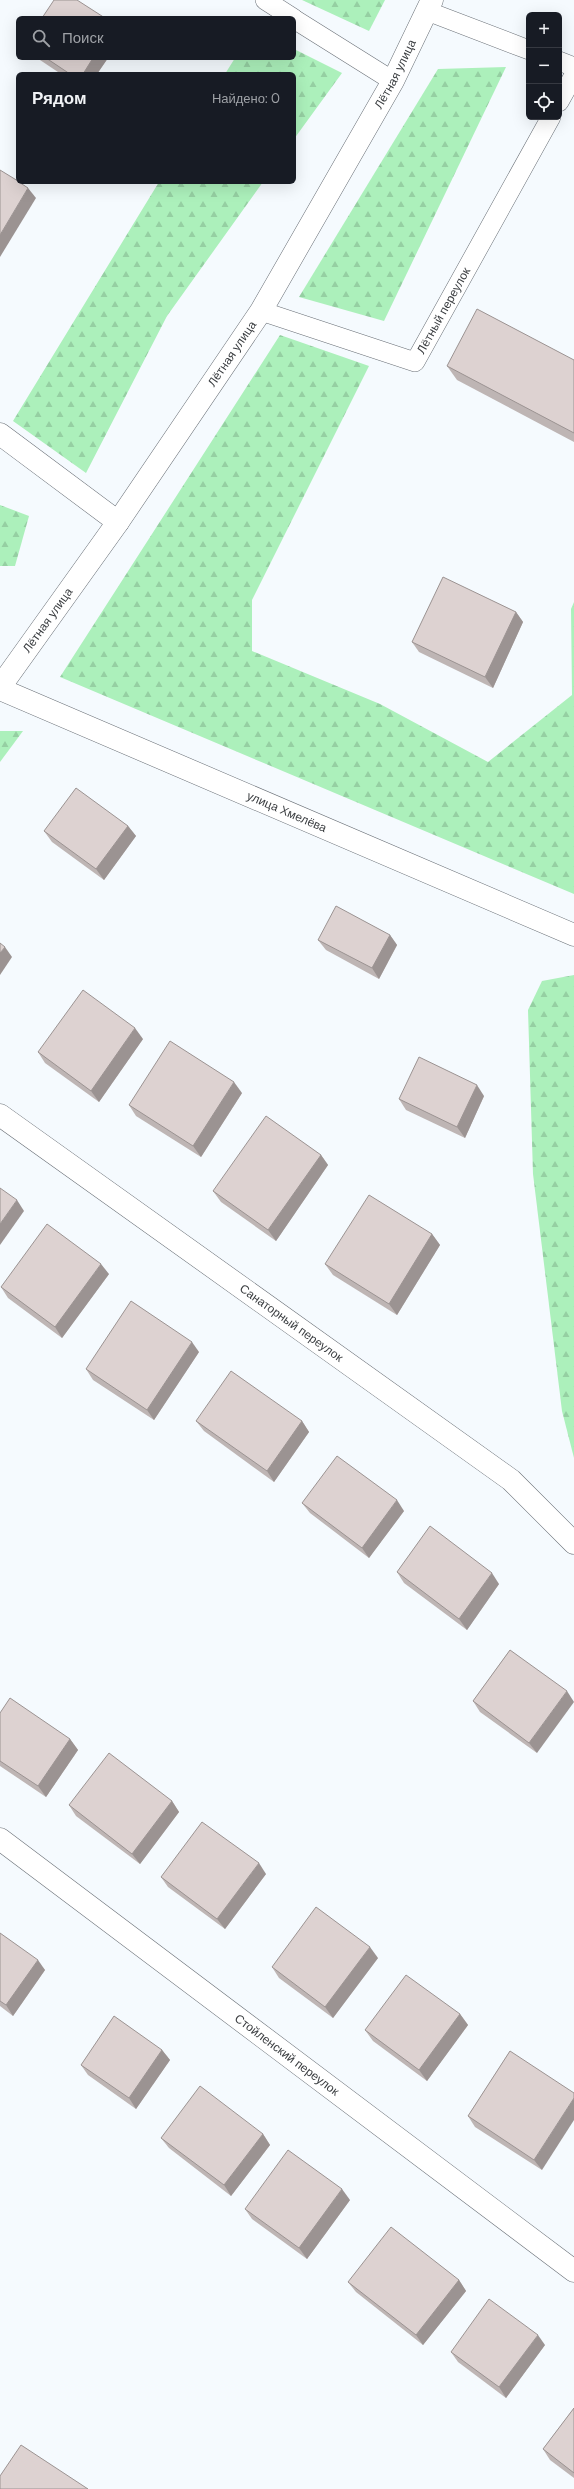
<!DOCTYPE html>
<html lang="ru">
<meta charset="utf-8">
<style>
body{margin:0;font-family:"DM Sans",sans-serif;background:#242831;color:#f1f3f6}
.controls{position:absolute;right:12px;top:12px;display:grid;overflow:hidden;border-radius:6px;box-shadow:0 4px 16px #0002}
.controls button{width:36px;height:36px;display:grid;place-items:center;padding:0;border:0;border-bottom:1px solid #363941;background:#171b24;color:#f1f3f6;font:20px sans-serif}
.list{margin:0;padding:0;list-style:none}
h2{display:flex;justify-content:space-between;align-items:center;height:52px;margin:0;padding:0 16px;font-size:17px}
h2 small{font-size:13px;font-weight:400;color:#9ea1a6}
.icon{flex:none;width:22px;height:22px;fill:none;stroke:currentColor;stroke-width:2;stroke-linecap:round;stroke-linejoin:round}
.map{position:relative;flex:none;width:574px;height:2489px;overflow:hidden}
.search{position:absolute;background:#171b24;box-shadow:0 4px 16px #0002;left:16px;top:16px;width:280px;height:44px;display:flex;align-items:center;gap:10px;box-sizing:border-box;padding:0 14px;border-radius:6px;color:#9ea1a6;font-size:15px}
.panel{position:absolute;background:#171b24;box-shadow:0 4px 16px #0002;left:16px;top:72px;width:280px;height:112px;border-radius:6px}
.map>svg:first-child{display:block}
</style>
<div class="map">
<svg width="574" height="2489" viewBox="0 0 574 2489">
<defs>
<pattern id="forest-firs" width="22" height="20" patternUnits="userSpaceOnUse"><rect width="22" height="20" fill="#acf0bb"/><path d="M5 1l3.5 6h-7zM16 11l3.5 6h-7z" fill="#95cfa2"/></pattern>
</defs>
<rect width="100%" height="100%" fill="#f5fafe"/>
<!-- forest -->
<g fill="url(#forest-firs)">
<path d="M 302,0 L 385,0 L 369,31 Z"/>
<path d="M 294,49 L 342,73 L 294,139 L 294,74 L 225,74 L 235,58 L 294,58 Z"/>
<path d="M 506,67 L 384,321 L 299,297 L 438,69 Z"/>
<path d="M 159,182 L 263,182 L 167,316 L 86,473 L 13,421 Z"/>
<path d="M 280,335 L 369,366 L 252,600 L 252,651 L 380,704 L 488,762 L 572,695 L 571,609 L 574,602 L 574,894 L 60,677 Z"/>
<path d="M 0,505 L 29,516 L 15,566 L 0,566 Z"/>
<path d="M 0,731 L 23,731 L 0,762 Z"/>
<path d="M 574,975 L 574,1458 L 562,1411 L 533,1174 L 528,1010 L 542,981 Z"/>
</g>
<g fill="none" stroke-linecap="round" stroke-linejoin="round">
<!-- lane casing -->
<g stroke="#696f76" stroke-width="20">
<g id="lane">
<path d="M 265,0 L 293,18"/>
<path d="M 427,11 L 529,50"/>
<path d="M 294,19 L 393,81"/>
<path d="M 559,61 L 574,67"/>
<path d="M 559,102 L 574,75"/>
<path id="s1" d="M 261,311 L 415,362 L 551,117"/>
</g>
</g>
<!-- street casing -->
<g stroke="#696f76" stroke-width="23">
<g id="street">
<path d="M 0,434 L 118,522"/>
<path id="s2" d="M 0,689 L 574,935"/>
<path id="s3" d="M 0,1115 L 511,1480 L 574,1543"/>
<path id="s4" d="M 0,1839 L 574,2271"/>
</g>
</g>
<!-- secondary casing -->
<g stroke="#696f76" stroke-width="23">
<g id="secondary">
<path id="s5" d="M 0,687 L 118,522 L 261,311 L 393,81 L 432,0"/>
</g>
</g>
<!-- lane -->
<use href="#lane" stroke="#fff" stroke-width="19"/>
<!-- street -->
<use href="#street" stroke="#fff" stroke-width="22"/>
<!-- secondary -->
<use href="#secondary" stroke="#fff" stroke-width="22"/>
</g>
<!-- wall -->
<g fill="#beb5b4">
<path d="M 37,58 L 108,58 L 97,74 L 61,74 Z"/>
<path d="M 574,360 L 574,442 L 457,380 L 447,366 Z"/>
<path d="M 516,612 L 523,622 L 493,688 L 419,652 L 412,642 Z"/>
<path d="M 128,826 L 136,836 L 104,880 L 52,842 L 44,831 Z"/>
<path d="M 390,935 L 397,945 L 379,979 L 326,950 L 318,940 Z"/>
<path d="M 143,1039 L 99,1102 L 45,1063 L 38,1052 Z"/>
<path d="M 242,1093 L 201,1157 L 136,1116 L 129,1105 Z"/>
<path d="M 484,1096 L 465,1138 L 406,1110 L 399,1099 Z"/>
<path d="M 321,1155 L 328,1165 L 276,1241 L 221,1202 L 213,1191 Z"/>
<path d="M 432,1234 L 440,1245 L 397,1315 L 333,1275 L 325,1264 Z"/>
<path d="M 109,1274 L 62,1338 L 8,1298 L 1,1287 Z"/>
<path d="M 199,1352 L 154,1420 L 93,1380 L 86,1369 Z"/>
<path d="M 196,1421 L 302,1421 L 309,1432 L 274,1482 L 204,1431 Z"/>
<path d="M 302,1503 L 404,1511 L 369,1558 L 310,1513 Z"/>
<path d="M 397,1572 L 499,1584 L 467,1630 L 404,1583 Z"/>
<path d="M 510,1650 L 537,1753 L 480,1712 L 473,1701 Z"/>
<path d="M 0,1713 L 70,1739 L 78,1750 L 46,1797 L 0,1766 Z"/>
<path d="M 172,1801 L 179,1812 L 140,1864 L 76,1816 L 69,1805 Z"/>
<path d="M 266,1874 L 225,1929 L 168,1887 L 161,1877 Z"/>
<path d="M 0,1933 L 45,1970 L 13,2016 L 0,2006 Z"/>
<path d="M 378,1958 L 333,2018 L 279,1978 L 272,1967 Z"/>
<path d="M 460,2014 L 468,2025 L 427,2081 L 373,2041 L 365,2030 Z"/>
<path d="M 162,2050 L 170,2060 L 136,2109 L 88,2075 L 81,2065 Z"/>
<path d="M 510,2051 L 542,2170 L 475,2127 L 468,2116 Z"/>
<path d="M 263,2134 L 270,2145 L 231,2196 L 169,2148 L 161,2138 Z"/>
<path d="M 350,2200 L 307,2259 L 252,2219 L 245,2209 Z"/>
<path d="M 459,2280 L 466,2291 L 423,2345 L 356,2292 L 348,2282 Z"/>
<path d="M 545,2345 L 506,2398 L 458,2362 L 451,2352 Z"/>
<path d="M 574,2408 L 574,2478 L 550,2460 L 543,2449 Z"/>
</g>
<!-- shaded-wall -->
<g fill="#9b9392">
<path d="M 93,58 L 108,58 L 97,74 L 83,74 Z"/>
<path d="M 28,188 L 36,198 L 0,257 L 0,235 Z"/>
<path d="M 516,612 L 523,622 L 493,688 L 485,677 Z"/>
<path d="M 128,826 L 136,836 L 104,880 L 96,869 Z"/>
<path d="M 390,935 L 397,945 L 379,979 L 372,968 Z"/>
<path d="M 5,947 L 12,957 L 0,975 L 0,953 Z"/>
<path d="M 135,1028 L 143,1039 L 99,1102 L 91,1091 Z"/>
<path d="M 234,1082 L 242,1093 L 201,1157 L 193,1146 Z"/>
<path d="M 477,1085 L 484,1096 L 465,1138 L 457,1127 Z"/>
<path d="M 321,1155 L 328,1165 L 276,1241 L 268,1230 Z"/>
<path d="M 17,1200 L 24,1211 L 0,1245 L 0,1224 Z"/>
<path d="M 432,1234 L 440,1245 L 397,1315 L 389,1304 Z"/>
<path d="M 101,1264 L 109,1274 L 62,1338 L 55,1327 Z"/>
<path d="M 192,1342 L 199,1352 L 154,1420 L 147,1410 Z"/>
<path d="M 302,1421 L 309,1432 L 274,1482 L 267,1471 Z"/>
<path d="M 397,1500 L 404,1511 L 369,1558 L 362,1548 Z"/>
<path d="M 492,1573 L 499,1584 L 467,1630 L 459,1619 Z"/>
<path d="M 567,1691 L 574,1702 L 537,1753 L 529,1743 Z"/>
<path d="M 70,1739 L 78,1750 L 46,1797 L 38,1786 Z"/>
<path d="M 172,1801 L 179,1812 L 140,1864 L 132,1854 Z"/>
<path d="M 259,1863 L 266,1874 L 225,1929 L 217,1919 Z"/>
<path d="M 370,1947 L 378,1958 L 333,2018 L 325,2007 Z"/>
<path d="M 38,1960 L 45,1970 L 13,2016 L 6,2005 Z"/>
<path d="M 460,2014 L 468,2025 L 427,2081 L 419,2070 Z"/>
<path d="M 162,2050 L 170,2060 L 136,2109 L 129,2098 Z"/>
<path d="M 574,2098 L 574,2120 L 542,2170 L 534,2160 Z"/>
<path d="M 263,2134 L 270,2145 L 231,2196 L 224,2185 Z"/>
<path d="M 342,2189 L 350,2200 L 307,2259 L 299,2248 Z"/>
<path d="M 459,2280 L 466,2291 L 423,2345 L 416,2335 Z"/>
<path d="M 538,2335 L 545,2345 L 506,2398 L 499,2387 Z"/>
</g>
<!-- building -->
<g fill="#ddd2d1" stroke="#9b9392">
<path d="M 54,0 L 77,0 L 105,18 L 42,18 Z"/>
<path d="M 46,58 L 93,58 L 83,74 L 70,74 Z"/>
<path d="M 0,170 L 18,181 L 18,182 L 19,182 L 28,188 L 0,235 Z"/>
<path d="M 477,309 L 574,360 L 574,433 L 447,366 Z"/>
<path d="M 443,577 L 516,612 L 485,677 L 412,642 Z"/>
<path d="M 76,788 L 128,826 L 96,869 L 44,831 Z"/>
<path d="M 336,906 L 390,935 L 372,968 L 318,940 Z"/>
<path d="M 0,943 L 5,947 L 0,953 Z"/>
<path d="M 83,990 L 135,1028 L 91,1091 L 38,1052 Z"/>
<path d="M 170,1041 L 234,1082 L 193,1146 L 129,1105 Z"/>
<path d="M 419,1057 L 477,1085 L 457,1127 L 399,1099 Z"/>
<path d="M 266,1116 L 321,1155 L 268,1230 L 213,1191 Z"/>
<path d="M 0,1188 L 17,1200 L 0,1224 Z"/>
<path d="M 369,1195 L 432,1234 L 389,1304 L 325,1264 Z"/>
<path d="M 47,1224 L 101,1264 L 55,1327 L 1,1287 Z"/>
<path d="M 131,1301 L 192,1342 L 147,1410 L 86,1369 Z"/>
<path d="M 231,1371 L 302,1421 L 267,1471 L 196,1421 Z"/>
<path d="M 337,1456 L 397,1500 L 362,1548 L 302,1503 Z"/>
<path d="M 430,1526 L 492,1573 L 459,1619 L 397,1572 Z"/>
<path d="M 510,1650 L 567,1691 L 529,1743 L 473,1701 Z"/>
<path d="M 10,1698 L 70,1739 L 38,1786 L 0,1761 L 0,1713 Z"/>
<path d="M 109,1753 L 172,1801 L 132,1854 L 69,1805 Z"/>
<path d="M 202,1822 L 259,1863 L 217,1919 L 161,1877 Z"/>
<path d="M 316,1907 L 370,1947 L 325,2007 L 272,1967 Z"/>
<path d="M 0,1933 L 38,1960 L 6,2005 L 0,2001 Z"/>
<path d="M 406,1975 L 460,2014 L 419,2070 L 365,2030 Z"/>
<path d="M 114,2016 L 162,2050 L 129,2098 L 81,2065 Z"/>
<path d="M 510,2051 L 574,2093 L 574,2098 L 534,2160 L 468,2116 Z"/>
<path d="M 200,2086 L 263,2134 L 224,2185 L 161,2138 Z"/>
<path d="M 288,2150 L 342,2189 L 299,2248 L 245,2209 Z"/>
<path d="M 391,2227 L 459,2280 L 416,2335 L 348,2282 Z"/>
<path d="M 489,2299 L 538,2335 L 499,2387 L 451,2352 Z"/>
<path d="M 574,2408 L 574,2473 L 543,2449 Z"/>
<path d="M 21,2445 L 88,2489 L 0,2489 L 0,2476 Z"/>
</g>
<g text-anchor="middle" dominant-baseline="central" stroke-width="3.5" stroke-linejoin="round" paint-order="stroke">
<!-- street labels -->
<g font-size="12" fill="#3a3d40" stroke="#fff">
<text stroke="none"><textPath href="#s5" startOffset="730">Лётная улица</textPath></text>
<text stroke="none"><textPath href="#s1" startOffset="221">Лётный переулок</textPath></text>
<text stroke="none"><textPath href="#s5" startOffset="406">Лётная улица</textPath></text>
<text stroke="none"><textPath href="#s5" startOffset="82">Лётная улица</textPath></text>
<text stroke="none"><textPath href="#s2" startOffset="312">улица Хмелёва</textPath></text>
<text stroke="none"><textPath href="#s3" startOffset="358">Санаторный переулок</textPath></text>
<text stroke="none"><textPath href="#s4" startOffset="359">Стойленский переулок</textPath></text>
</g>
</g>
</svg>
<div class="controls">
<button>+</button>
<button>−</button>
<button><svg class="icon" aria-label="locate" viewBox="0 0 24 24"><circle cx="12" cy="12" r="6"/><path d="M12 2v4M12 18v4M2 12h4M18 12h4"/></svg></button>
</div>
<div class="search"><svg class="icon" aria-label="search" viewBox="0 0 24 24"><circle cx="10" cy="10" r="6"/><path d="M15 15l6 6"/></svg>Поиск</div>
<section class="panel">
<h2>Рядом<small>Найдено: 0</small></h2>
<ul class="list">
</ul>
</section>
</div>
